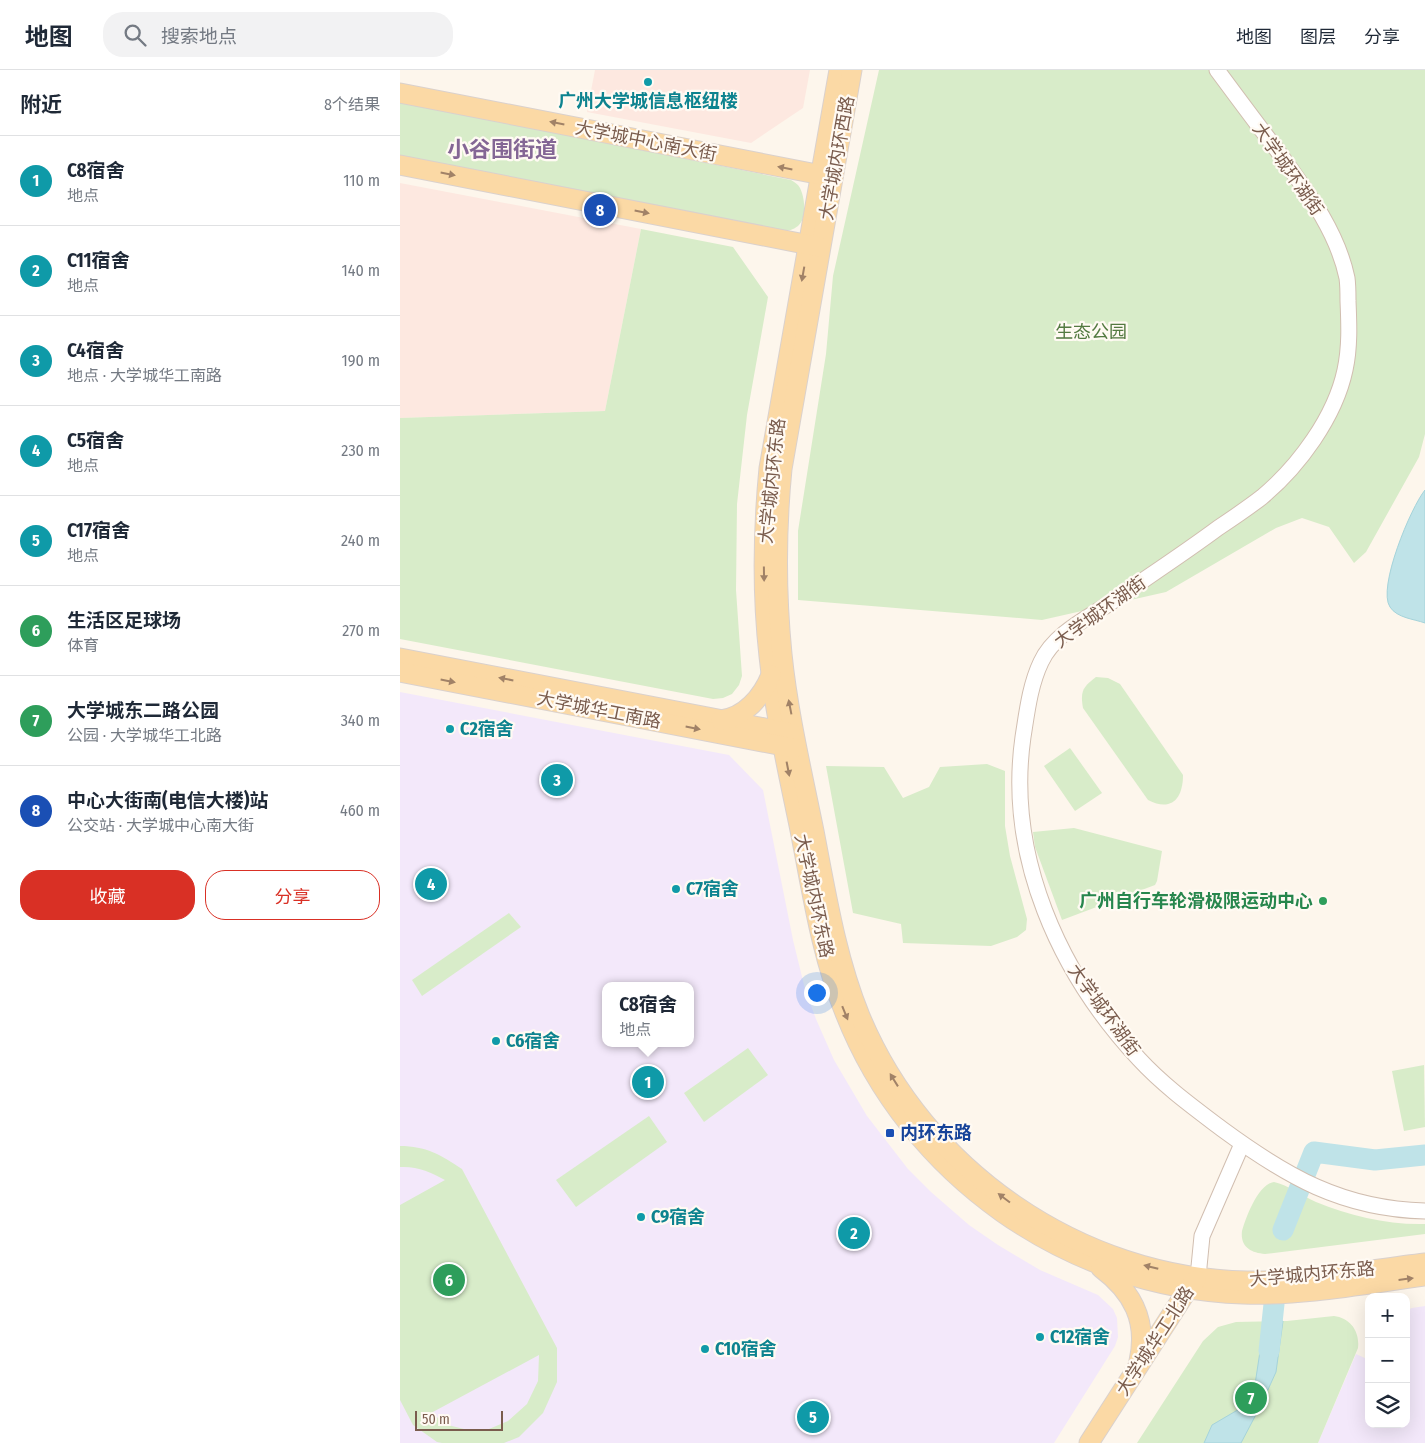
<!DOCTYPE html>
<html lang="zh">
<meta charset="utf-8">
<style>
body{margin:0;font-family:"Fira Sans Condensed","Noto Sans SC",sans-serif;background:#f2f2f3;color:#1f2937}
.controls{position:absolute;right:15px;bottom:15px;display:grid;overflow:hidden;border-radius:10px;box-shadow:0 5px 20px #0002}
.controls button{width:45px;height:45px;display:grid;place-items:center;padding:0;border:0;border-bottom:1px solid #e0e1e3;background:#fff;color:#1f2937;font:25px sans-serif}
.scale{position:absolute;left:15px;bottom:12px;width:88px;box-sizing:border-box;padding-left:5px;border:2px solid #7a5c4d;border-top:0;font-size:14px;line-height:18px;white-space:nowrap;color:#7a5c4d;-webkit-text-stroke:4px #fffaf3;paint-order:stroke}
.you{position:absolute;left:416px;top:922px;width:18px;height:18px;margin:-12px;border:4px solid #fff;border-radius:50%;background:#1a73e8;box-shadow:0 0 0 8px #1a73e833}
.badge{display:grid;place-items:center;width:32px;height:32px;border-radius:50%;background:#d93025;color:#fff;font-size:16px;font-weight:700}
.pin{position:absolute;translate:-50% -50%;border:2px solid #fff;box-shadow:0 1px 5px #0006}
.popup{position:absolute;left:202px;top:912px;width:92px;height:65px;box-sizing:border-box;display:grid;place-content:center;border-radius:10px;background:#fff;filter:drop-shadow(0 1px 4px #0005);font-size:16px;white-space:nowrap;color:#747a83}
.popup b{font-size:19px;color:#1f2937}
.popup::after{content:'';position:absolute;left:50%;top:100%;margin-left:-10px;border:10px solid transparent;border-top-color:#fff}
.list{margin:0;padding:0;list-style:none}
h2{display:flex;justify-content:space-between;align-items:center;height:65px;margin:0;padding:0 20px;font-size:21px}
h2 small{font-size:16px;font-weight:400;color:#747a83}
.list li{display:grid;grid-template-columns:32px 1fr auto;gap:15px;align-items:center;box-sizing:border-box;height:90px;padding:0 20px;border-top:1px solid #e0e1e3}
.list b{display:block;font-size:19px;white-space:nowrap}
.list p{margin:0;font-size:16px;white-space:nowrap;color:#747a83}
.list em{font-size:16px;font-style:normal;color:#747a83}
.actions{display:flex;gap:10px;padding:15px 20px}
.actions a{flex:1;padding:11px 0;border:1px solid #d93025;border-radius:20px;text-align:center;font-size:18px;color:#d93025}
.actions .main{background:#d93025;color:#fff}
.icon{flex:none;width:28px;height:28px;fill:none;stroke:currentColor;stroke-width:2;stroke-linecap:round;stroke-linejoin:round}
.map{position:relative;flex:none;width:1025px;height:1373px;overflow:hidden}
header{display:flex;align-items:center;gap:30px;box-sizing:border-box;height:70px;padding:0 25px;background:#fff;border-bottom:1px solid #e0e1e3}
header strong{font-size:24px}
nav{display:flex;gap:28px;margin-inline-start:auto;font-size:18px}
.search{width:350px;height:45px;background:#f2f2f3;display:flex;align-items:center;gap:12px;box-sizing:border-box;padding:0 18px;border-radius:20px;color:#747a83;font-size:19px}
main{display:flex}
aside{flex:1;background:#fff}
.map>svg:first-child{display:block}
</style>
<header>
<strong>地图</strong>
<div class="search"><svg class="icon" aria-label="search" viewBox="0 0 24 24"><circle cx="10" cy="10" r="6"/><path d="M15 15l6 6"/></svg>搜索地点</div>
<nav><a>地图</a><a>图层</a><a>分享</a></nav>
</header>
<main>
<aside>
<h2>附近<small>8个结果</small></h2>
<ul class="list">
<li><span class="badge" style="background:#0f9aa8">1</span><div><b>C8宿舍</b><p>地点</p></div><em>110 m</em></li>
<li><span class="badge" style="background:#0f9aa8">2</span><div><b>C11宿舍</b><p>地点</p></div><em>140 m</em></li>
<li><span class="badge" style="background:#0f9aa8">3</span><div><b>C4宿舍</b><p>地点 · 大学城华工南路</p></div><em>190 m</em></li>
<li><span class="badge" style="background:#0f9aa8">4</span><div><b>C5宿舍</b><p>地点</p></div><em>230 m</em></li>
<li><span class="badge" style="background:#0f9aa8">5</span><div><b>C17宿舍</b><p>地点</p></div><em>240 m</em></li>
<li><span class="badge" style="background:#2e9e5b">6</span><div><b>生活区足球场</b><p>体育</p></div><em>270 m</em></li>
<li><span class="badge" style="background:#2e9e5b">7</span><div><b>大学城东二路公园</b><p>公园 · 大学城华工北路</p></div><em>340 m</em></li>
<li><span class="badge" style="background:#1a4fb4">8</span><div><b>中心大街南(电信大楼)站</b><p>公交站 · 大学城中心南大街</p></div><em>460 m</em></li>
</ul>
<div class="actions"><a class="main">收藏</a><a>分享</a></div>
</aside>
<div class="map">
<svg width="1025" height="1373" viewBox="0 0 1025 1373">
<rect width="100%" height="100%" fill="#fdf6ec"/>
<!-- commercial -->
<g fill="#fde8e0">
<path d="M 195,0 L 410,0 L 403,38 L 351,73 L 187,42 Z"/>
<path d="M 0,113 L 241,159 L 205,341 L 0,348 Z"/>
</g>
<!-- education -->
<g fill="#f3e8fa" fill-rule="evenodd">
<path d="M 0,622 L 329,685 L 363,720 L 393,870 L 405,919 L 416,949 L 434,990 L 467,1046 L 508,1099 L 531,1122 L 569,1155 L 598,1175 L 640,1200 L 698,1225 L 713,1239 L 717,1248 L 718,1267 L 715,1276 L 654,1373 L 0,1373 ZM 206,916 L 290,916 L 290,973 L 206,973 Z"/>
<path d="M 1025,1236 L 1025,1373 L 918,1373 L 956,1284 L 969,1290 L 969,1354 L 1006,1354 L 1006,1241 L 1012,1238 Z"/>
</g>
<!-- green -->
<g fill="#d8ecc9" fill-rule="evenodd">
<path d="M 479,0 L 1025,0 L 1025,364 L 1019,387 L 966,482 L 954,493 L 929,457 L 902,448 L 876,458 L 766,522 L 642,550 L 398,530 L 398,461 L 426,284 L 433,206 Z"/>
<path d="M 0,32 L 391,110 C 394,112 398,114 400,118 C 405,128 407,148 398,156 C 393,160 388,161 383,161 L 0,86 Z"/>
<path d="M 241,159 L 333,177 L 368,227 L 347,345 L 337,434 L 336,520 L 342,606 L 339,615 L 332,624 L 323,628 L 313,629 L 0,569 L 0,348 L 205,341 Z"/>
<path d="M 696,607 L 708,608 L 720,614 L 783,705 C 783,729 771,742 748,730 L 683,638 C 680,621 683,617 696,607 Z"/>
<path d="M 670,678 L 702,723 L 675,741 L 644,696 Z"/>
<path d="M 587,694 L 605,701 L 605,756 L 610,786 L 627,849 L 626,860 L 617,867 L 591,876 L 503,873 L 501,854 L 453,843 L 426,696 L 484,697 L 503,728 L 529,717 L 540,697 Z"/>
<path d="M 674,758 L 762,781 L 757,811 L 755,815 L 662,850 L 635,777 L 633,762 Z"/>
<path d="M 109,843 L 121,857 L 22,926 L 12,910 Z"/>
<path d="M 348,978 L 368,1005 L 304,1052 L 284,1023 Z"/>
<path d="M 1024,995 L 1025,1057 L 1004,1061 L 992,1001 Z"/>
<path d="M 249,1046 L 267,1072 L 176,1137 L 156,1110 Z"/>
<path d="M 0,1076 C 26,1076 41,1085 62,1099 L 157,1278 L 157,1312 L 143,1343 L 119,1367 L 104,1373 L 42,1373 L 37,1372 L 13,1355 L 0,1330 L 0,1135 L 45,1110 C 31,1102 17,1096 0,1097 ZM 139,1285 L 138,1311 L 127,1334 L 108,1351 L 89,1359 L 68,1360 L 48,1355 L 31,1343 Z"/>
<path d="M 874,1112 C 888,1115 902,1126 916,1132 C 950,1146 988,1155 1025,1154 L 1025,1164 L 865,1184 C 851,1183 840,1177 842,1161 C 846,1147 858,1114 874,1112 Z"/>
<path d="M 934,1246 C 950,1248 960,1261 958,1278 L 918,1373 L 737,1373 L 803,1271 L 818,1257 L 836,1252 L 887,1251 Z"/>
</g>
<!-- water -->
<g fill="#bfe3e8" stroke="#a5d3da">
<path d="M 1025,420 L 1025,553 C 1014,549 997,548 990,537 C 977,518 1011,437 1025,420 Z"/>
<path d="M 883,1251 L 876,1302 L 861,1335 L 841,1373 L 804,1373 L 812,1355 L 841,1338 L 854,1321 L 864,1255 Z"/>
</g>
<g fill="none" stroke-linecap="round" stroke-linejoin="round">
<!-- river -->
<g stroke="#bfe3e8" stroke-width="21">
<path d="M 883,1160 L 914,1082 L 975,1090 L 1025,1085"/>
<path d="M 869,1281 L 874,1234"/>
</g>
<!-- minor casing -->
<g stroke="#d1beb0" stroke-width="17">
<g id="minor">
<path d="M 817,0 C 837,27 857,54 877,80 C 905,119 937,160 947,208 C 948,215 948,223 948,231 C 949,254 950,277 945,300 C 935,347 899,396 862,427 C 848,438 833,448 818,458 C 783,484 746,508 710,533 C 686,549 654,564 641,592 C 630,615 627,642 623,667 C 606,786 659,903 739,989 C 764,1016 793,1037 822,1059 C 886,1106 942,1139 1025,1141"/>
<path d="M 798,1207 L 802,1166 L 842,1074"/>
</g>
</g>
<!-- major casing -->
<g stroke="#dad1cd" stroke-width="21">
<g id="major">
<path d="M 439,0 L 369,398 C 363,460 362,524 369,586 C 375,645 388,702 400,760 C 412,821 421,885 445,943 C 509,1106 668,1218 843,1224 C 904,1226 965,1214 1025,1206"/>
<path d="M 452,0 L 382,399 C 376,461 376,523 382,584 C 388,643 402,702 414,761 C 426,823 436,887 460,946 C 524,1100 680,1208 847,1211 C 906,1212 966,1200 1025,1193"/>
<path d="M 0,23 L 432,107"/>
<path d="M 0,95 L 420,177"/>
<path d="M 0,588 L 391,663"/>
<path d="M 0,602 L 394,678"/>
<path d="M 321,650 C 345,647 362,627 371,605"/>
<path d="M 701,1198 C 733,1222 748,1251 739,1291"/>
<path d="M 689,1373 L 788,1219 L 796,1210"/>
</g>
</g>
<!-- minor -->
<use href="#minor" stroke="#fff" stroke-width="15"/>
<!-- major -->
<use href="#major" stroke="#fbd9a5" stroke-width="19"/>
</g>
<!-- one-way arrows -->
<defs><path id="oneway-solid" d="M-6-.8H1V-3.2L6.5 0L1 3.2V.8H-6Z" transform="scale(1.25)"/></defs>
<g fill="#a18267">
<use href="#oneway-solid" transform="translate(157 53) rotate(-169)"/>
<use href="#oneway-solid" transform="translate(385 98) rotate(-169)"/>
<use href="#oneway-solid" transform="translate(48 104) rotate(11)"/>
<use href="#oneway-solid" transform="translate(242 142) rotate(11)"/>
<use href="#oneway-solid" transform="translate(403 204) rotate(100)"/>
<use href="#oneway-solid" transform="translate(364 504) rotate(89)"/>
<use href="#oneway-solid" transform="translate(106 609) rotate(-169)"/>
<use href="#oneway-solid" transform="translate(48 611) rotate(11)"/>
<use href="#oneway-solid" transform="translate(390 637) rotate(-101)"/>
<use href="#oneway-solid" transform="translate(293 658) rotate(11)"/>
<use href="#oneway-solid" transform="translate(388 699) rotate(79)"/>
<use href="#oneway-solid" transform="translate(445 943) rotate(68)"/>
<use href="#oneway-solid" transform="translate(494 1010) rotate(-122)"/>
<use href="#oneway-solid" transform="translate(604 1128) rotate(-143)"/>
<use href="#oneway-solid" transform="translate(751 1197) rotate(-166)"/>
<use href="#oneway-solid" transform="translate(1006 1209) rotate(-7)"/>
</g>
<!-- markers -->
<g fill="#0f9aa8" stroke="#fffaf3" stroke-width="2">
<circle cx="248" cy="12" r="5"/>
<circle cx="50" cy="659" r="5"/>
<circle cx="276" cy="819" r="5"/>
<circle cx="96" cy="971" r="5"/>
<circle cx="241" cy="1147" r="5"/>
<circle cx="640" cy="1267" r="5"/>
<circle cx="305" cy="1279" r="5"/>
</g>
<circle fill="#2e9e5b" stroke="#fffaf3" stroke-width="2" cx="923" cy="831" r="5"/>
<rect fill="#1a4fb4" stroke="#fffaf3" stroke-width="2" x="485" y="1058" width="10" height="10" rx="2.5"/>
<g text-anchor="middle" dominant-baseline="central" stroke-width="4.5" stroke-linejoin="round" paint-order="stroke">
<!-- culture labels -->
<g font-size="18" font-weight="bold" fill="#0d838f" stroke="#fffaf3" text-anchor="start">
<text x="248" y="31" text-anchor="middle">广州大学城信息枢纽楼</text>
<text x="60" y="659">C2宿舍</text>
<text x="286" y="819">C7宿舍</text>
<text x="106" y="971">C6宿舍</text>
<text x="251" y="1147">C9宿舍</text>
<text x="650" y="1267">C12宿舍</text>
<text x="315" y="1279">C10宿舍</text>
</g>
<!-- street labels -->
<g font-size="18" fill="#7a5c4d" stroke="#fffaf3">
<text transform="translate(246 71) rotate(11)">大学城中心南大街</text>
<text transform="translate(437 88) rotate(-80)">大学城内环西路</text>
<text transform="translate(888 99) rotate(55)">大学城环湖街</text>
<text transform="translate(372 411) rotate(-84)">大学城内环东路</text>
<text transform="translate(700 542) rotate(-36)">大学城环湖街</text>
<text transform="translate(199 640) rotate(11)">大学城华工南路</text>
<text transform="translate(414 826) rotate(78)">大学城内环东路</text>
<text transform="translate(704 940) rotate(54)">大学城环湖街</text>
<text transform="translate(912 1204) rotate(-5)">大学城内环东路</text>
<text transform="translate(755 1271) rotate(-57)">大学城华工北路</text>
</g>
<!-- park labels -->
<g font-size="18" fill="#537a41" stroke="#fffaf3">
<text x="691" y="262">生态公园</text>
</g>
<!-- leisure labels -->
<g font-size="18" font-weight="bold" fill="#27864d" stroke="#fffaf3" text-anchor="end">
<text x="913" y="831">广州自行车轮滑极限运动中心</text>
</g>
<!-- transit labels -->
<g font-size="18" font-weight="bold" fill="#164399" stroke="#fffaf3" text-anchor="start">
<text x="500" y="1063">内环东路</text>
</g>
<!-- district labels -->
<g font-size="22" font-weight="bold" fill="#846695" stroke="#fffaf3">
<text x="102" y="79">小谷围街道</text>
</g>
</g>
</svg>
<div class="controls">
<button>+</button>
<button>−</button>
<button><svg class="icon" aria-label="layers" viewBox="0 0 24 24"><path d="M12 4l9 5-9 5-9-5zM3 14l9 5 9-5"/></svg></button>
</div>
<div class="scale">50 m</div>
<div class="you"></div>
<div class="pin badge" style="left:248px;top:1012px;background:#0f9aa8">1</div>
<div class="popup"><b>C8宿舍</b>地点</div>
<div class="pin badge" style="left:454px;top:1163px;background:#0f9aa8">2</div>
<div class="pin badge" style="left:157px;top:710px;background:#0f9aa8">3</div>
<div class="pin badge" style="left:31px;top:814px;background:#0f9aa8">4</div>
<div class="pin badge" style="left:413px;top:1347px;background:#0f9aa8">5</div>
<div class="pin badge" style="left:49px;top:1210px;background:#2e9e5b">6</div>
<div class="pin badge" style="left:851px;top:1328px;background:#2e9e5b">7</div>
<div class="pin badge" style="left:200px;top:140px;background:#1a4fb4">8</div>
</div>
</main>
